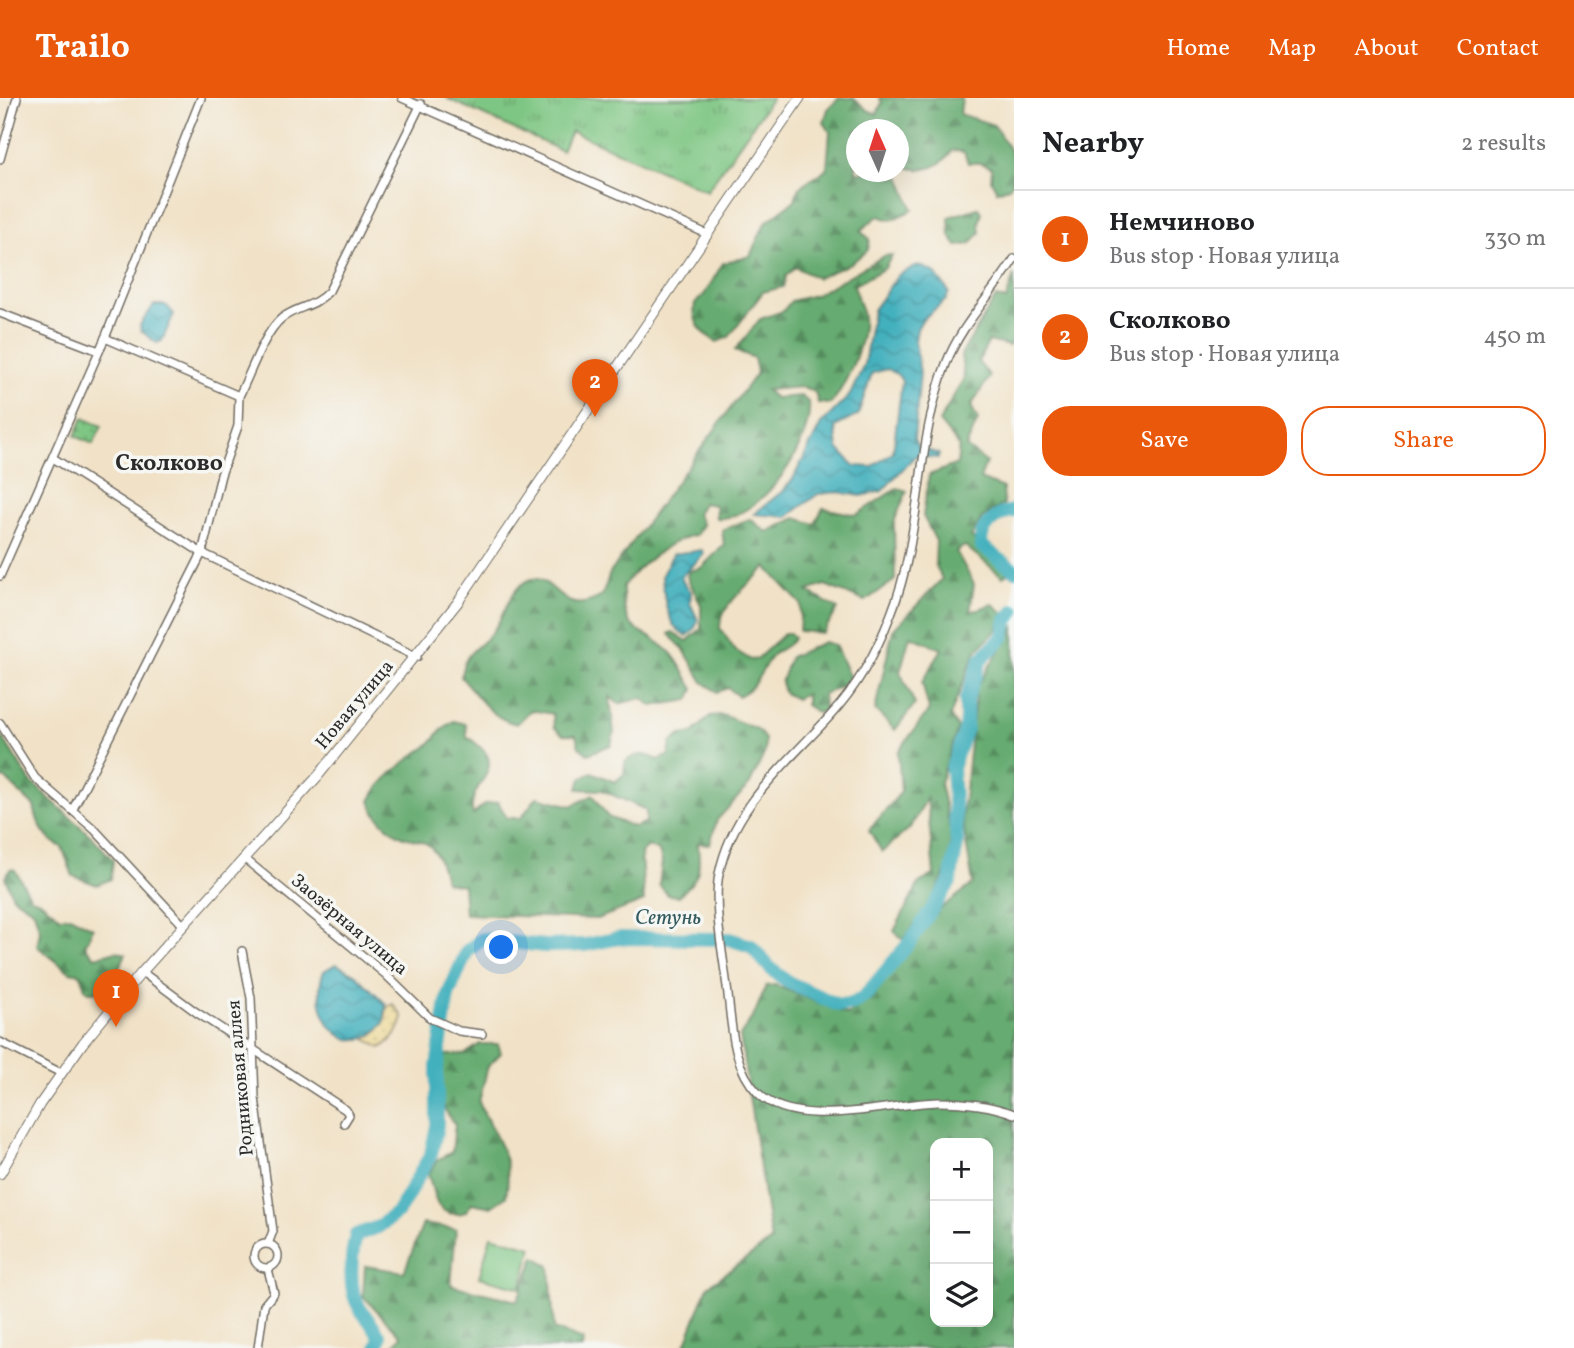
<!DOCTYPE html>
<meta charset="utf-8">
<style>
body{margin:0;font-family:Vollkorn,serif;background:#f6f6f6;color:#202124}
.controls{position:absolute;right:21px;bottom:21px;display:grid;overflow:hidden;border-radius:14px;box-shadow:0 7px 28px #0002}
.controls button{width:63px;height:63px;display:grid;place-items:center;padding:0;border:0;border-bottom:2px solid #e0e0e0;background:#fff;color:#202124;font:35px sans-serif}
.compass{position:absolute;left:846px;top:21px;width:63px;height:63px;border-radius:50%;background:#fff;box-shadow:0 7px 28px #0002;rotate:357deg}
.you{position:absolute;left:502px;top:850px;width:24px;height:24px;margin:-18px;border:5px solid #fff;border-radius:50%;background:#1a73e8;box-shadow:0 0 0 10px #1a73e833}
.badge{display:grid;place-items:center;width:46px;height:46px;border-radius:50%;background:#ea580c;color:#fff;font-size:23px;font-weight:700}
.pin{position:absolute;translate:-50% -58px;filter:drop-shadow(0 2px 4px #0008)}
.pin::after{content:'';position:absolute;top:37px;width:24px;height:21px;background:inherit;clip-path:polygon(0 0,100% 0,50% 100%)}
.list{margin:0;padding:0;list-style:none}
h2{display:flex;justify-content:space-between;align-items:center;height:91px;margin:0;padding:0 28px;font-size:30px}
h2 small{font-size:23px;font-weight:400;color:#757577}
.list li{display:grid;grid-template-columns:46px 1fr auto;gap:21px;align-items:center;box-sizing:border-box;height:98px;padding:0 28px;border-top:2px solid #e0e0e0}
.list b{display:block;font-size:26px;white-space:nowrap}
.list p{margin:0;font-size:23px;white-space:nowrap;color:#757577}
.list em{font-size:23px;font-style:normal;color:#757577}
.actions{display:flex;gap:14px;padding:21px 28px}
.actions a{flex:1;padding:16px 0;border:2px solid #ea580c;border-radius:28px;text-align:center;font-size:24px;color:#ea580c}
.actions .main{background:#ea580c;color:#fff}
.icon{flex:none;width:38px;height:38px;fill:none;stroke:currentColor;stroke-width:2;stroke-linecap:round;stroke-linejoin:round}
.map{position:relative;flex:none;width:1014px;height:1250px;overflow:hidden}
header{display:flex;align-items:center;gap:42px;box-sizing:border-box;height:98px;padding:0 35px;background:#ea580c;color:#fff}
header strong{font-size:33px}
nav{display:flex;gap:38px;margin-inline-start:auto;font-size:24px}
main{display:flex}
aside{flex:1;background:#fff}
.map>svg:first-child{display:block}
</style>
<header>
<strong>Trailo</strong>
<nav><a>Home</a><a>Map</a><a>About</a><a>Contact</a></nav>
</header>
<main>
<div class="map">
<svg width="1014" height="1250" viewBox="0 0 1014 1250">
<defs>
<pattern id="grass-tufts" width="24" height="20" patternUnits="userSpaceOnUse" patternTransform="scale(1.75)"><rect width="24" height="20" fill="#7ec683"/><path d="M3 7l-1-3M5 7V3M7 7l1-3M15 17l-1-3M17 17v-4M19 17l1-3" fill="none" stroke="#67a16b"/></pattern>
<pattern id="forest-firs" width="22" height="20" patternUnits="userSpaceOnUse" patternTransform="scale(1.75)"><rect width="22" height="20" fill="#66ab71"/><path d="M5 1l3.5 6h-7zM16 11l3.5 6h-7z" fill="#548b5d"/></pattern>
<pattern id="sand-dots" width="8" height="8" patternUnits="userSpaceOnUse" patternTransform="scale(1.75)"><rect width="8" height="8" fill="#eeda9e"/><path d="M2 2h.1M6 6h.1" fill="none" stroke="#cb8" stroke-width="1.8" stroke-linecap="round"/></pattern>
<pattern id="park-dots" width="8" height="8" patternUnits="userSpaceOnUse" patternTransform="scale(1.75)"><rect width="8" height="8" fill="#7ec683"/><path d="M2 2h.1M6 6h.1" fill="none" stroke="#67a16b" stroke-width="1.8" stroke-linecap="round"/></pattern>
<pattern id="water-waves" width="16" height="10" patternUnits="userSpaceOnUse" patternTransform="scale(1.75)"><rect width="16" height="10" fill="#42b0bd"/><path d="M0 5q4-4 8 0t8 0" fill="none" stroke="#378f9a"/></pattern>
</defs>
<rect width="100%" height="100%" fill="#f6f6f2"/>
<filter id="ink" filterUnits="userSpaceOnUse"><feTurbulence type="fractalNoise" baseFrequency=".0143" numOctaves="2"/><feDisplacementMap in="SourceGraphic" scale="14" xChannelSelector="R" yChannelSelector="G"/><feConvolveMatrix kernelMatrix="1 2 1 2 8 2 1 2 1" color-interpolation-filters="sRGB"/></filter>
<filter id="wash" filterUnits="userSpaceOnUse"><feTurbulence type="fractalNoise" baseFrequency=".00686" numOctaves="4" result="noise"/><feDisplacementMap in="SourceGraphic" scale="28" xChannelSelector="R" yChannelSelector="G"/><feGaussianBlur stdDeviation="1.57" result="paint"/><feColorMatrix in="noise" values="0 0 0 0 0 0 0 0 0 0 0 0 0 0 0 0 0 1.4 0 .05"/><feComposite in="paint" operator="in"/></filter>
<g filter="url(#wash)">
<rect width="100%" height="100%" fill="#f1e2c7"/>
<!-- grass -->
<path fill="url(#grass-tufts)" stroke="#547857" stroke-width="2" d="M 446,0 L 772,0 L 707,93 L 571,33 L 562,53 Z"/>
<!-- forest -->
<g fill="url(#forest-firs)" stroke="#486b4e" stroke-width="2" fill-rule="evenodd">
<path d="M 839,0 L 853,0 L 867,12 L 877,16 L 882,4 L 879,0 L 962,0 L 960,16 L 994,27 L 1014,59 L 1014,82 L 1009,89 L 997,93 L 991,82 L 992,70 L 981,65 L 968,65 L 964,54 L 952,52 C 941,72 920,75 900,67 L 900,78 L 913,112 L 891,122 L 878,118 L 860,133 L 870,141 L 868,152 L 850,166 L 817,180 L 795,169 L 786,178 L 783,189 L 763,194 L 729,239 L 717,244 C 700,234 692,224 695,205 L 704,197 L 723,165 L 750,158 L 765,125 L 795,102 C 800,79 813,85 827,70 L 830,34 L 824,24 L 828,11 ZM 856,32 L 898,32 L 898,74 L 856,74 Z"/>
<path d="M 978,110 L 982,114 L 979,126 L 980,135 L 970,146 L 957,148 L 950,138 L 949,119 Z"/>
<path d="M 892,157 L 885,170 L 854,187 C 856,197 859,205 862,214 C 869,238 846,287 831,306 L 818,305 L 815,294 L 803,289 L 766,292 L 775,300 L 801,298 L 809,305 C 813,346 760,424 716,420 L 715,407 L 703,405 L 697,416 L 703,427 L 696,437 C 670,441 639,468 623,488 C 622,541 641,526 670,554 C 680,564 686,580 694,591 L 689,602 L 652,608 L 642,600 L 619,606 L 610,599 L 614,635 L 611,647 L 588,656 L 579,649 L 576,637 L 563,637 L 554,629 L 553,616 L 531,612 L 517,626 C 491,621 478,598 461,579 C 464,552 479,551 493,533 C 503,520 506,504 517,491 C 540,464 553,497 571,504 C 581,508 593,503 602,498 L 610,475 L 757,274 L 754,260 L 735,252 L 760,221 L 783,213 L 791,203 L 815,197 L 884,158 Z"/>
<path d="M 1014,177 L 1014,241 L 1009,248 L 989,243 L 978,264 L 990,278 L 971,308 L 978,322 L 966,349 L 986,364 L 980,381 L 1003,390 L 1004,406 L 982,420 L 971,439 L 1010,472 L 1003,479 L 965,448 L 956,453 L 974,486 L 970,514 L 993,506 L 1004,516 L 997,532 L 976,553 L 950,618 L 958,630 L 940,685 L 951,735 L 949,767 L 928,810 L 903,842 L 894,833 L 919,785 L 934,777 L 927,700 L 911,729 L 882,754 L 869,732 L 901,694 L 898,654 L 929,612 L 922,584 L 942,551 L 910,538 L 900,574 L 915,606 L 895,632 L 875,612 L 893,532 L 942,481 L 935,466 L 936,443 L 923,418 L 929,377 L 957,366 L 959,348 L 939,324 L 964,280 L 961,257 L 996,199 L 1006,202 Z"/>
<path d="M 897,390 L 907,393 L 894,424 L 895,482 L 865,503 L 825,487 L 807,493 L 838,511 L 823,535 L 799,533 L 801,506 L 766,469 C 751,485 719,508 720,530 L 735,552 L 751,562 L 757,561 L 785,535 L 790,535 L 794,540 C 788,550 778,550 771,559 C 759,574 758,590 738,598 L 728,590 L 717,594 L 703,584 L 684,552 L 669,536 L 672,534 L 687,543 L 701,531 L 701,507 L 687,479 L 689,473 L 701,470 L 724,447 L 722,432 L 750,421 L 767,434 L 796,420 L 815,426 L 823,410 L 856,417 Z"/>
<path d="M 1014,529 L 1014,1250 L 684,1250 L 708,1188 L 771,1143 L 740,938 L 755,915 L 766,888 L 775,887 L 848,917 L 940,811 L 973,786 L 962,720 L 976,590 ZM 935,1045 L 988,1045 L 988,1224 L 935,1224 Z"/>
<path d="M 824,544 L 835,547 L 850,580 L 842,589 L 823,596 L 824,612 L 818,615 L 806,607 L 806,596 L 796,601 L 784,595 L 781,584 L 790,559 Z"/>
<path d="M 722,617 L 757,631 L 765,641 L 765,654 L 750,686 L 717,722 L 710,746 L 698,745 C 700,774 701,778 679,798 L 668,797 L 659,787 L 662,764 L 659,753 L 647,748 L 641,755 L 644,803 L 597,821 L 465,816 L 463,787 L 446,784 C 442,772 439,757 430,748 C 422,741 412,742 404,739 C 388,732 375,719 370,703 C 379,682 407,662 426,649 C 435,643 437,632 454,623 L 466,626 L 467,638 C 473,643 483,650 487,657 C 497,678 466,690 473,717 L 485,706 L 498,704 L 507,720 L 521,720 L 537,699 L 572,708 L 593,697 L 608,719 L 634,729 L 646,724 L 646,712 L 602,692 L 578,691 L 581,680 L 592,674 L 615,684 L 624,676 L 625,664 C 637,654 645,655 658,662 L 669,657 L 671,644 L 681,637 L 693,635 L 710,618 Z"/>
<path d="M 0,635 L 30,683 L 94,741 L 113,762 L 111,781 L 97,787 L 73,778 L 62,749 C 45,742 37,725 34,708 C 23,699 15,689 4,680 L 0,681 Z"/>
<path d="M 10,771 L 15,772 L 31,800 L 40,803 L 60,819 L 70,818 L 93,830 L 85,848 L 95,859 L 116,853 L 126,856 L 108,893 L 89,894 L 85,891 L 81,876 L 70,874 L 37,848 L 40,833 L 34,813 L 13,799 L 5,779 Z"/>
<path d="M 480,946 L 498,946 L 501,955 L 488,968 L 479,1004 C 494,1041 514,1056 506,1099 L 491,1109 L 472,1105 C 468,1112 464,1117 455,1116 C 432,1114 435,1093 428,1077 L 437,1062 L 452,1054 L 455,1026 C 439,1010 433,976 446,957 L 465,956 Z"/>
<path d="M 423,1126 L 456,1131 L 451,1187 L 517,1203 L 535,1159 L 550,1168 L 554,1231 L 583,1242 L 582,1250 L 391,1250 L 401,1238 L 363,1198 L 365,1168 L 404,1174 Z"/>
</g>
<!-- sand -->
<path fill="url(#sand-dots)" stroke="#8c8264" stroke-width="2" d="M 393,906 L 403,919 C 400,933 393,942 381,950 L 366,941 C 379,933 386,924 387,909 Z"/>
<!-- park -->
<path fill="url(#park-dots)" stroke="#547857" stroke-width="2" d="M 83,320 L 102,328 L 93,346 L 75,338 Z"/>
<!-- pitch -->
<path fill="#7ec683" stroke="#547857" stroke-width="2" d="M 491,1138 L 532,1149 L 521,1190 L 479,1179 Z"/>
<!-- water -->
<g fill="url(#water-waves)" stroke="#366e74" stroke-width="2" fill-rule="evenodd">
<path d="M 918,167 L 934,174 L 949,194 L 946,202 L 922,222 L 917,231 L 915,243 L 920,275 L 914,341 L 918,349 L 939,356 L 938,360 L 915,358 L 882,393 L 861,398 L 838,394 L 818,396 L 787,419 L 754,416 L 784,392 L 793,381 L 821,326 L 850,297 L 864,267 L 873,212 L 898,177 ZM 888,271 L 898,277 L 902,283 L 893,354 L 872,369 L 854,368 L 838,350 L 835,329 L 858,317 L 872,275 Z"/>
<path d="M 154,207 L 166,207 L 174,216 L 162,243 L 157,245 L 141,233 L 140,227 Z"/>
<path d="M 702,452 L 704,456 L 682,478 L 682,482 L 691,494 L 690,505 L 698,522 L 694,532 L 687,538 C 667,532 663,495 662,477 L 673,456 Z"/>
<path d="M 336,866 L 356,877 L 386,906 L 384,925 C 346,970 307,915 324,873 Z"/>
</g>
<g fill="none" stroke-linecap="round" stroke-linejoin="round">
<!-- river -->
<g stroke="#42b0bd" stroke-width="14">
<path d="M 1014,413 C 998,414 977,431 982,448 L 1014,472"/>
<path d="M 377,1250 L 380,1239 C 375,1228 367,1221 361,1212 C 347,1193 351,1158 356,1137 L 378,1129 L 398,1114 L 431,1056 L 437,1028 L 437,969 L 448,897 L 467,853 L 482,841 L 545,848 L 585,847 L 620,840 L 729,841 L 751,848 L 771,871 L 788,884 L 838,907 L 853,906 L 865,898 L 910,844 L 950,784 L 957,746 L 952,670 L 966,630 L 966,602 L 981,561 L 1004,538 L 1007,522 L 1014,513"/>
</g>
</g>
</g>
<g filter="url(#ink)">
<g fill="none" stroke-linecap="round" stroke-linejoin="round">
<!-- minor casing -->
<g stroke="#706b62" stroke-width="10">
<g id="minor">
<path d="M 402,0 L 707,136"/>
<path d="M 0,61 L 17,0"/>
<path d="M 1014,161 C 992,197 961,226 946,266 C 915,346 923,436 891,516 C 877,553 858,588 830,618 C 786,667 733,707 719,776 C 713,807 723,857 727,889 C 732,925 731,967 758,995 C 796,1034 890,1005 938,1004 C 964,1004 990,1007 1014,1016"/>
<path d="M 0,215 L 99,253"/>
<path d="M 105,240 L 239,298 C 250,277 264,234 282,220 C 298,208 315,209 329,193 L 421,6"/>
<path d="M 53,360 L 202,455 L 417,559"/>
<path d="M 0,478 L 105,240 L 201,0"/>
<path d="M 0,625 L 35,680 L 95,732 L 184,828"/>
<path d="M 73,711 L 202,455 L 221,377 L 238,328 L 239,298"/>
<path d="M 245,761 L 385,876 L 430,920 L 459,933 L 482,936"/>
<path d="M 242,853 L 251,900 L 255,1000 L 273,1133 L 268,1146"/>
<path d="M 142,874 L 196,914 L 346,1012 L 349,1017 L 344,1025"/>
<path d="M 0,944 L 61,975"/>
<circle cx="266" cy="1158" r="12"/>
<path d="M 258,1250 L 264,1207 L 274,1195 L 268,1171"/>
</g>
</g>
<!-- tertiary casing -->
<g stroke="#706b62" stroke-width="11">
<path id="tertiary" d="M 0,1076 L 40,1006 L 83,945 L 142,874 L 318,678 L 458,504 L 800,0"/>
</g>
<!-- minor -->
<use href="#minor" stroke="#fff" stroke-width="7"/>
<!-- tertiary -->
<use href="#tertiary" stroke="#fff" stroke-width="9"/>
</g>
</g>
<g text-anchor="middle" dominant-baseline="central" stroke-width="7" stroke-linejoin="round" paint-order="stroke">
<!-- street labels -->
<g font-size="19" fill="#2b2b2b" stroke="#f6f6f2">
<text transform="translate(355 607) rotate(-50)">Новая улица</text>
<text transform="translate(349 827) rotate(40)">Заозёрная улица</text>
<text transform="translate(241 980) rotate(-95)">Родниковая аллея</text>
</g>
<!-- water labels -->
<g font-size="21" font-style="italic" fill="#335a5e" stroke="#f6f6f2">
<text x="668" y="820">Сетунь</text>
</g>
<!-- quarter labels -->
<g font-size="23" font-weight="bold" fill="#2b2b2b" stroke="#f6f6f2">
<text x="169" y="366">Сколково</text>
</g>
</g>
</svg>
<div class="controls">
<button>+</button>
<button>−</button>
<button><svg class="icon" aria-label="layers" viewBox="0 0 24 24"><path d="M12 4l9 5-9 5-9-5zM3 14l9 5 9-5"/></svg></button>
</div>
<svg class="compass" viewBox="-18 -18 36 36"><path d="M0-13l5 13h-10z" fill="#e53935"/><path d="M0 13l5-13h-10z" fill="#757577"/></svg>
<div class="you"></div>
<div class="pin badge" style="left:116px;top:929px">1</div>
<div class="pin badge" style="left:595px;top:319px">2</div>
</div>
<aside>
<h2>Nearby<small>2 results</small></h2>
<ul class="list">
<li><span class="badge">1</span><div><b>Немчиново</b><p>Bus stop · Новая улица</p></div><em>330 m</em></li>
<li><span class="badge">2</span><div><b>Сколково</b><p>Bus stop · Новая улица</p></div><em>450 m</em></li>
</ul>
<div class="actions"><a class="main">Save</a><a>Share</a></div>
</aside>
</main>
